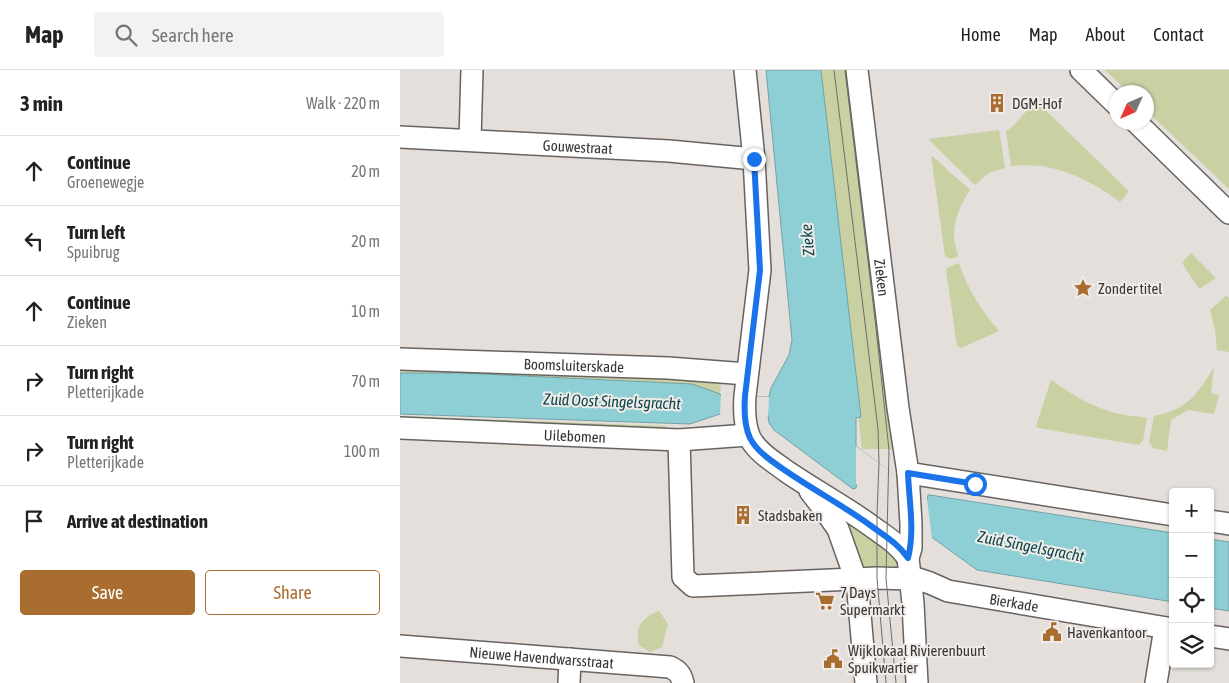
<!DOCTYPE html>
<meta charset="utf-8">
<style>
body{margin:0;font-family:"Asap Condensed",sans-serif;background:#f2f2f2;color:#222}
.controls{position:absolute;right:15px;bottom:15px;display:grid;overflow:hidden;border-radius:5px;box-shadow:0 1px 4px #0004}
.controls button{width:45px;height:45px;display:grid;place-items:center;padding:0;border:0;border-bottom:1px solid #e0e0e0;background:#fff;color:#222;font:25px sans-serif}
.compass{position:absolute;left:709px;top:15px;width:45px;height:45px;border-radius:50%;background:#fff;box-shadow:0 1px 4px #0004;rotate:225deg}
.stop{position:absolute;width:15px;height:15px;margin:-11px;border:4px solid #1a73e8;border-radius:50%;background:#fff}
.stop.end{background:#1a73e8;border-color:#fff;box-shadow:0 1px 5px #0008}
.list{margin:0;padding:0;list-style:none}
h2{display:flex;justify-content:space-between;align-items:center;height:65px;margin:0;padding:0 20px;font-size:21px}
h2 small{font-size:16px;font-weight:400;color:#767676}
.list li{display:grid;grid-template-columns:32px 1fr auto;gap:15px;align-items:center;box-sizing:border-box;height:70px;padding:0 20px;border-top:1px solid #e0e0e0}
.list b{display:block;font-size:19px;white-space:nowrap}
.list p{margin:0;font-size:16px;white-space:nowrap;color:#767676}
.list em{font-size:16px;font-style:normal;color:#767676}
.actions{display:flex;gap:10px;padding:15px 20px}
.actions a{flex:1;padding:11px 0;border:1px solid #a96e2f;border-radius:5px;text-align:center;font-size:18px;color:#a96e2f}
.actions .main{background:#a96e2f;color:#fff}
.icon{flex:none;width:28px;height:28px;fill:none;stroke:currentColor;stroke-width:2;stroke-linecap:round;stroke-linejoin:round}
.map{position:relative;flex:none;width:829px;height:613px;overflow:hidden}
header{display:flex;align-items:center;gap:30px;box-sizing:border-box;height:70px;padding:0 25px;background:#fff;border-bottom:1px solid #e0e0e0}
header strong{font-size:24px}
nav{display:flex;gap:28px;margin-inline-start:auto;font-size:18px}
.search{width:350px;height:45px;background:#f2f2f2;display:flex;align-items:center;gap:12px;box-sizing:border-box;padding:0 18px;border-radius:5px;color:#767676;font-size:19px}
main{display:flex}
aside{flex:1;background:#fff}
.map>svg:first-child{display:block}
</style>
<header>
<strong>Map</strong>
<div class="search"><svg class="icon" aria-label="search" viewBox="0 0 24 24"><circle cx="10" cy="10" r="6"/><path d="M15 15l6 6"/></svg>Search here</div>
<nav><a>Home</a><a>Map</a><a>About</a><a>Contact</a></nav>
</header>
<main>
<aside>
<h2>3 min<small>Walk · 220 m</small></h2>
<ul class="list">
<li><svg class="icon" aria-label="ahead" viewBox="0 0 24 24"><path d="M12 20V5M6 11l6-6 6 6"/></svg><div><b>Continue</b><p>Groenewegje</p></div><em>20 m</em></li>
<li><svg class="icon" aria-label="left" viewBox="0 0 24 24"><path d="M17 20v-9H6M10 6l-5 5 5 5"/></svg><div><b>Turn left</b><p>Spuibrug</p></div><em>20 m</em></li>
<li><svg class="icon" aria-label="ahead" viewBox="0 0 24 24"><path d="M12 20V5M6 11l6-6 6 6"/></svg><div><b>Continue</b><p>Zieken</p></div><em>10 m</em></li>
<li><svg class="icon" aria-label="right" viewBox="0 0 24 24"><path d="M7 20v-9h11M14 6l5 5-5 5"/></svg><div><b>Turn right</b><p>Pletterijkade</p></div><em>70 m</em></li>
<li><svg class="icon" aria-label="right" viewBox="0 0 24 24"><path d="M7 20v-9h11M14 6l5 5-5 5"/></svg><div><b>Turn right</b><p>Pletterijkade</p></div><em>100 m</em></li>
<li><svg class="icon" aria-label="arrive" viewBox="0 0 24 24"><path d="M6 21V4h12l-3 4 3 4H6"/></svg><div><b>Arrive at destination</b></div></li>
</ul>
<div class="actions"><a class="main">Save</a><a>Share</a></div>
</aside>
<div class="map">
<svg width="829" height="613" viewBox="0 0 829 613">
<rect width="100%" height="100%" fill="#e4dfdb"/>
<!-- green -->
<g fill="#c9d0a2">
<path d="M 419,0 L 450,0 L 498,379 L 462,379 Z"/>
<path d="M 705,0 L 829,0 L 829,119 L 747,41 L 746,22 L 728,22 Z"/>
<path d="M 636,31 L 729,121 L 720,132 C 698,115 671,101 642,96 C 632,95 621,95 611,96 L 606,61 L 611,58 Z"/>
<path d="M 599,60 L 605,98 L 589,103 L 575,115 L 528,69 Z"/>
<path d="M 531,85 L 570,120 C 561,134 553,150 554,168 C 555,174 557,181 558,187 L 550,189 L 545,186 Z"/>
<path d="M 791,183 L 816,208 L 799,219 L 782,193 Z"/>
<path d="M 559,193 C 567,219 582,241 599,261 L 561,278 L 557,276 L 546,199 L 551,196 Z"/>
<path d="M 827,225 L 829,228 L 829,282 L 817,280 L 815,260 L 810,240 Z"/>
<path d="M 0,289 L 322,302 L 320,324 L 291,314 L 0,304 Z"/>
<path d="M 814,297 L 811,323 L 819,325 L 814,344 L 788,340 L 771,350 L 767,381 L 752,378 L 751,374 L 749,373 L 754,346 C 787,340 798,324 814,297 Z"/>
<path d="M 651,310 C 672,325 694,338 719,344 C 728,346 737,346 747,348 L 743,371 L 741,372 L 739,375 L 638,358 L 636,356 Z"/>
<path d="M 0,346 L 266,356 L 266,358 L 0,349 Z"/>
<path d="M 451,449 L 491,479 L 501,493 L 498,498 C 488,503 470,499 460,494 L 445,457 Z"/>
<path d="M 259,541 L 268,554 L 262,577 L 250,582 L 239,575 C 234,557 243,547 259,541 Z"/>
</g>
<!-- water -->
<g fill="#8ecfd5" stroke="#74a1a5">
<path d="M 366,0 L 421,0 L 461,347 L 456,348 L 456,376 L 527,430 L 528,425 L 530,425 L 773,463 L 773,532 L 577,500 L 457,413 L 456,418 L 453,419 L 374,360 L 369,353 L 368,345 L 320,344 L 290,354 L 0,344 L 0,303 L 61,303 L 292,314 L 320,324 L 321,326 L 369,327 L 371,318 L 389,285 L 392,270 Z"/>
<path d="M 810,469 L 829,472 L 829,541 L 810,538 Z"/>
</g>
<!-- pier -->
<g fill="#e4dfdb">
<path d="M 321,325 L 369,327 L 368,346 L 320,345 Z"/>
<path d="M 456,376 L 527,429 L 532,469 L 456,414 Z"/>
</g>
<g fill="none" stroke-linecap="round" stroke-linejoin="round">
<!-- street casing -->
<g stroke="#686360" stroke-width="24">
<g id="street">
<path d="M 345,0 L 354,89 L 360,200 L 345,326 C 344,340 344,355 350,368 C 357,382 374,392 386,401 C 415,421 446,437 474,458 C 488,468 498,474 508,488"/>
<path id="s1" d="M 457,0 L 498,338 L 508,403 L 511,454 L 511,478 L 508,488 L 513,533 L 517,613"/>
<path d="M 681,0 L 716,34"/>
<path d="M 736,52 L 829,143"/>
<path id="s2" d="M 0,67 L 269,81 L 354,89"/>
<path d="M 70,70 L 72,0"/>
<path id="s3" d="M 0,289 L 268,298 L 347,304"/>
<path id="s4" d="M 0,358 L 279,370 L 348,365"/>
<path id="s5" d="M 279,370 L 283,507 L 293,516 L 477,508 L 511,509 L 518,509 L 530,513 L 548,521 L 773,559"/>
<path d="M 508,403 L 773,445"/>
<path d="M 410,421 L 424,439 L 438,459 L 456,510 L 458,522 L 466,613"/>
<path d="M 810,451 L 829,454"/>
<path d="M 810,566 L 829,569"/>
<path id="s6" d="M 0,576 L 270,597 C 278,601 281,604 283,613"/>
<path d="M 169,613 L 170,589"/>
<path d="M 756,613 L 765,558"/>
</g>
</g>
<!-- street -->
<use href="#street" stroke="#fff" stroke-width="21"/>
<!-- tram -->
<g stroke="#716d6b" stroke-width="1">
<path d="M 434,0 L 478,359 L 479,393 L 477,445 L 477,508 L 486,613"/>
<path d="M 445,0 L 475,249 L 489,380 L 486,508 L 496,613"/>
</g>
</g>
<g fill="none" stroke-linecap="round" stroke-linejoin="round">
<!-- route -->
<path stroke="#1a73e8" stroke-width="6" d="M 354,89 L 360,200 L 345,326 C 344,340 344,355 350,368 C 357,382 373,392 386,401 C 415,421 446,437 474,458 C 488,468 498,474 508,488 C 515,461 509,431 508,403 L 575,414"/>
</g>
<!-- icons -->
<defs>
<g id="building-bare" transform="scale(1.5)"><path d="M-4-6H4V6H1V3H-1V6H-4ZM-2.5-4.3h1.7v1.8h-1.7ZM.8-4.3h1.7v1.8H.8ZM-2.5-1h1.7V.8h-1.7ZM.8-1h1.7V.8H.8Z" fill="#a96e2f" stroke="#f1ece9" stroke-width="2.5" paint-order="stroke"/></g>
<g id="sight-bare" transform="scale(1.5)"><path d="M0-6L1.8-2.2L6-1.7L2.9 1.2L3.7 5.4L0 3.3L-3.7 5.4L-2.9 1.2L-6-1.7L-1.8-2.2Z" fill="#a96e2f" stroke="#f1ece9" stroke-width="2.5" paint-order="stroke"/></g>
<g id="supermarket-bare" transform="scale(1.5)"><path d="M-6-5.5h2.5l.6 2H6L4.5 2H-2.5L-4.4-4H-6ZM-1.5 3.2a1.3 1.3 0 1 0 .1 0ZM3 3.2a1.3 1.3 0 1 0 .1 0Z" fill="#a96e2f" stroke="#f1ece9" stroke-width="2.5" paint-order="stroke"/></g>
<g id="civic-bare" transform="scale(1.5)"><path d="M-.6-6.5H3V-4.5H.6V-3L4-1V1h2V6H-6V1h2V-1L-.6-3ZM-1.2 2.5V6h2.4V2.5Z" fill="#a96e2f" stroke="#f1ece9" stroke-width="2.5" paint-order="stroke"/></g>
</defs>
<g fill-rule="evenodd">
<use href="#building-bare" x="597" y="33"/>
<use href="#sight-bare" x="683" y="218"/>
<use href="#building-bare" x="343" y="445"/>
<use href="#supermarket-bare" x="425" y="531"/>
<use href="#civic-bare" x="652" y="562"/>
<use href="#civic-bare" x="433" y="589"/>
</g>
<g text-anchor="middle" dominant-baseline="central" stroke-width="4" stroke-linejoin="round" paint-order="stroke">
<!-- poi labels -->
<g font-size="15" fill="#383534" stroke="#f1ece9" text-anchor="start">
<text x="612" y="33">DGM-Hof</text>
<text x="698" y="218">Zonder titel</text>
<text x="358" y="445">Stadsbaken</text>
<text x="440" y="522">7 Days<tspan x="440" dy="17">Supermarkt</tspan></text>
<text x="667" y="562">Havenkantoor</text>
<text x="448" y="580">Wijklokaal Rivierenbuurt<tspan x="448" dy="17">Spuikwartier</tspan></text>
</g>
<!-- street labels -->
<g font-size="15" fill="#383534" stroke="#f1ece9">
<text stroke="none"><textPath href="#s2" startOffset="178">Gouwestraat</textPath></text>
<text stroke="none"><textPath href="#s1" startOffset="209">Zieken</textPath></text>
<text stroke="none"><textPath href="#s3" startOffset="174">Boomsluiterskade</textPath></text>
<text stroke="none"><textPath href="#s4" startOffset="175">Uilebomen</textPath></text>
<text stroke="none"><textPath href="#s5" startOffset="475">Bierkade</textPath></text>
<text stroke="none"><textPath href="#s6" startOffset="142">Nieuwe Havendwarsstraat</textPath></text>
</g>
<!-- water labels -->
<g font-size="16" font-style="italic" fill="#0d484d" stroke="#f1ece9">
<text transform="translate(407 170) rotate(-95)">Zieke</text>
<text transform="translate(212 331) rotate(2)">Zuid Oost Singelsgracht</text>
<text transform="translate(631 476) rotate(11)">Zuid Singelsgracht</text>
</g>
</g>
</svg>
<div class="controls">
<button>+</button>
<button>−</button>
<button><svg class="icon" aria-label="locate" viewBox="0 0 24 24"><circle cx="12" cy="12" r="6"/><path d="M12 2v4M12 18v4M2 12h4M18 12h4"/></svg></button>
<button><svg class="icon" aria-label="layers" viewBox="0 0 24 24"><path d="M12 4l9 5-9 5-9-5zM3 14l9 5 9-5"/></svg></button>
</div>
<svg class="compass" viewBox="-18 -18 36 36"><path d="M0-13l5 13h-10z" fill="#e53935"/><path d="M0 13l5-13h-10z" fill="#767676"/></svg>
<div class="stop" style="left:575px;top:414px"></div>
<div class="stop end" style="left:354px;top:89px"></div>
</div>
</main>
